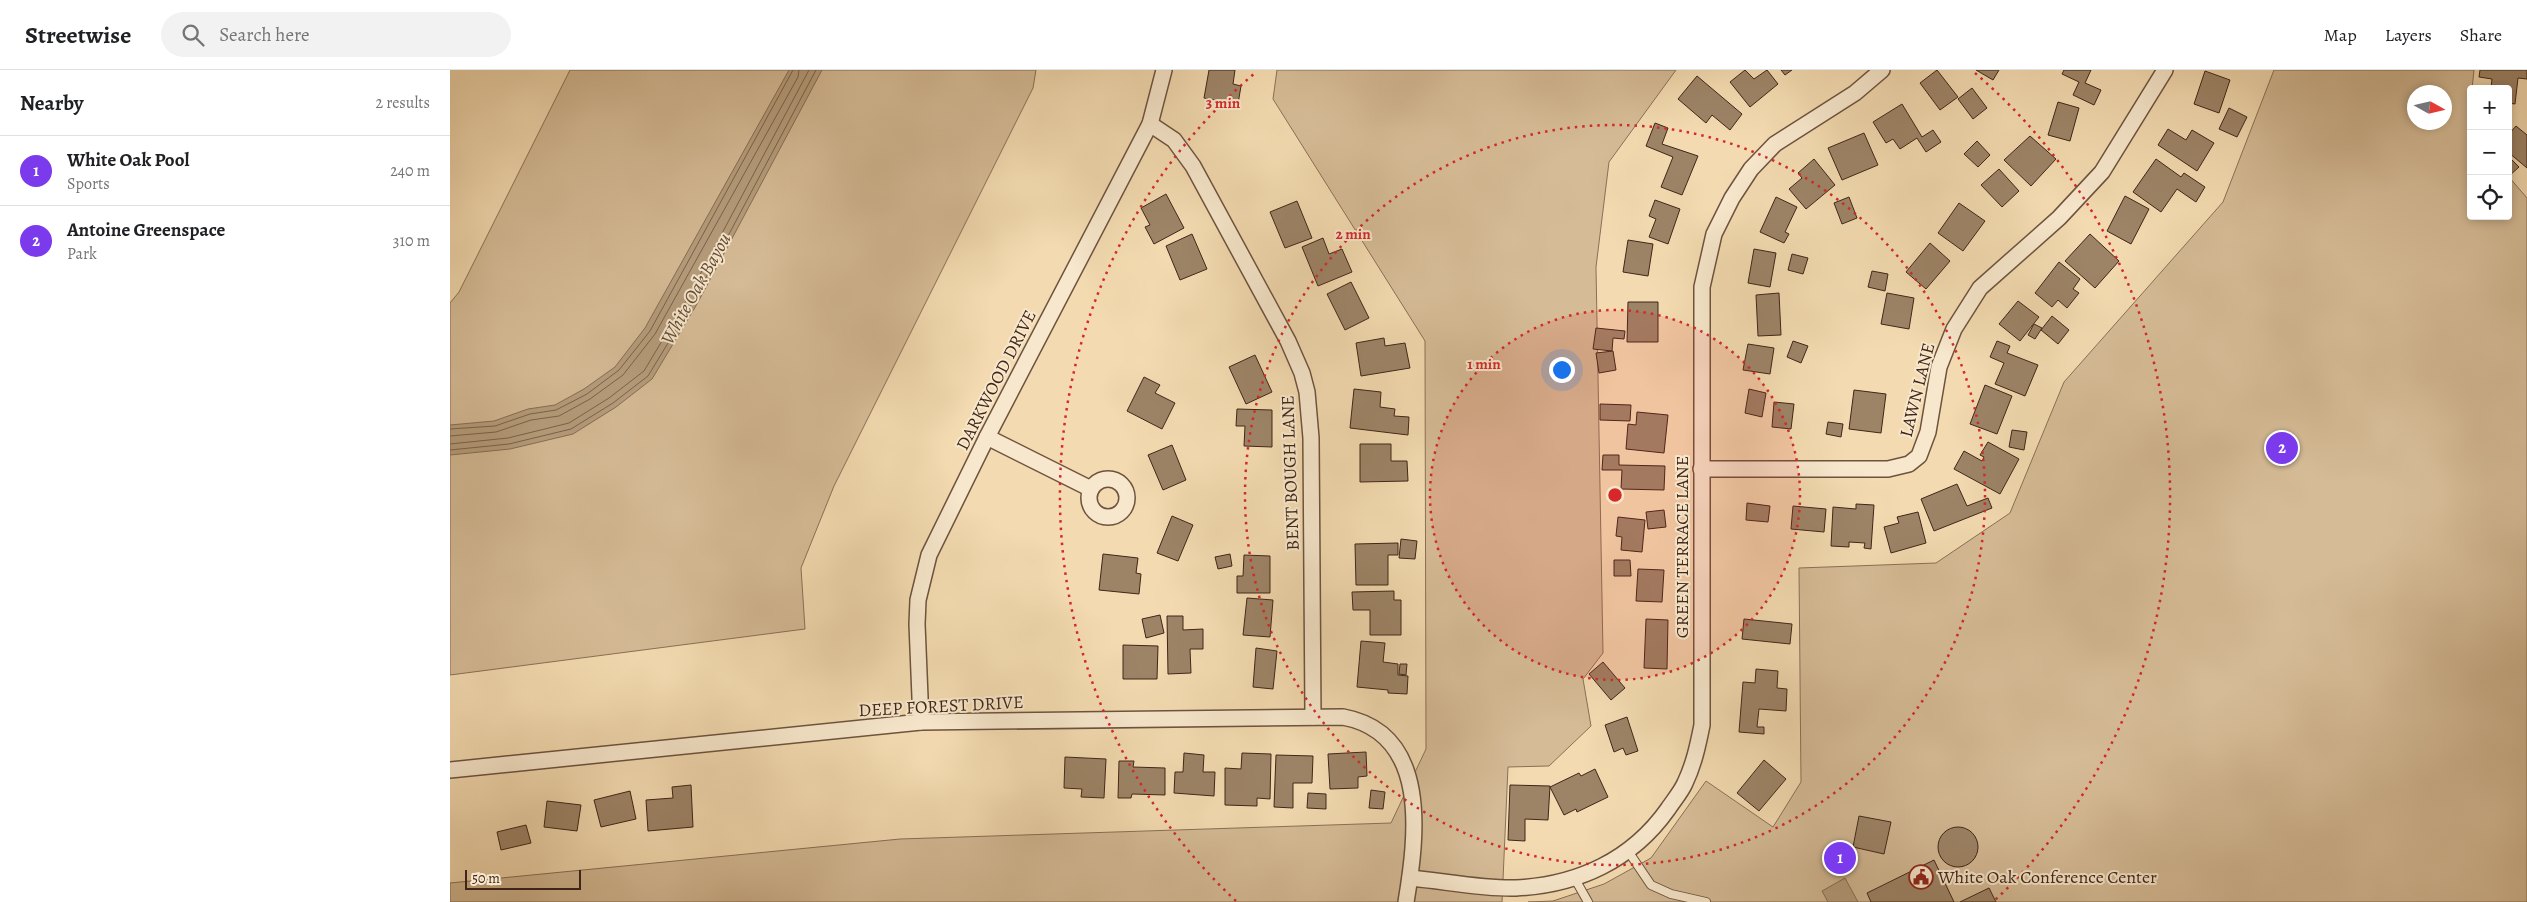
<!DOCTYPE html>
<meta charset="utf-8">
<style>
body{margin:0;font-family:Alegreya,serif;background:#f2f2f2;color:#202124}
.controls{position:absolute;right:15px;top:15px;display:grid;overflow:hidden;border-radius:5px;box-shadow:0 2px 8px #0003}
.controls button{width:45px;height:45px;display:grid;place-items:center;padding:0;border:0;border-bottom:1px solid #e0e0e0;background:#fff;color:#202124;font:25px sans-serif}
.compass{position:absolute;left:1957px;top:15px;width:45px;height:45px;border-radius:50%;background:#fff;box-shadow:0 2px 8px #0003;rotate:98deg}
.scale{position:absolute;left:15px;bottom:12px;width:116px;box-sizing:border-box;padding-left:5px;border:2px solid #402618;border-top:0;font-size:14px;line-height:18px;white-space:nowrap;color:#402618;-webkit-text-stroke:4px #f7e7cc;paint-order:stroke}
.you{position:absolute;left:1111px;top:299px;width:18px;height:18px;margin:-12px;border:4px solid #fff;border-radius:50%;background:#1a73e8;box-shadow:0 0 0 8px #1a73e833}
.badge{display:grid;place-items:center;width:32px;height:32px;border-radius:50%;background:#7c3aed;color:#fff;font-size:16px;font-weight:700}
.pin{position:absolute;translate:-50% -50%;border:2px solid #fff;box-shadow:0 1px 5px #0006}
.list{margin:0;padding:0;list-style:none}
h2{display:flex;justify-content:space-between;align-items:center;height:65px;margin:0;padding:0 20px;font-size:21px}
h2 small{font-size:16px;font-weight:400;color:#757577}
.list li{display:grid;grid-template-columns:32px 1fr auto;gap:15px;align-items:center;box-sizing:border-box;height:70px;padding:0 20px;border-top:1px solid #e0e0e0}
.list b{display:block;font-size:19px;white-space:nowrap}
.list p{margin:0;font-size:16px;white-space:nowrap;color:#757577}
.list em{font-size:16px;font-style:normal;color:#757577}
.icon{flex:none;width:28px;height:28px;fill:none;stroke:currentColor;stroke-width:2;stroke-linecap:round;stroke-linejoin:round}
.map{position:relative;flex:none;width:2077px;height:832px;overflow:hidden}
header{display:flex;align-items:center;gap:30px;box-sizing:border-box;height:70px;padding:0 25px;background:#fff;border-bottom:1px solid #e0e0e0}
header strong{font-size:24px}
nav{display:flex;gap:28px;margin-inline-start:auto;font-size:18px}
.search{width:350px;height:45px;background:#f2f2f2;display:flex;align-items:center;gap:12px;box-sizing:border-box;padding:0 18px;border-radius:28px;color:#757577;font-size:19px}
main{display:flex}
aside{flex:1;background:#fff}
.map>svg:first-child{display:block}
</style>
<header>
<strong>Streetwise</strong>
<div class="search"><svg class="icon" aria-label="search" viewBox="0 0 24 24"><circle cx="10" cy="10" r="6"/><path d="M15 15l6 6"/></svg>Search here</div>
<nav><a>Map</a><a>Layers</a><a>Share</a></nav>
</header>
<main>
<aside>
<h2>Nearby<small>2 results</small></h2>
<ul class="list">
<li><span class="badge">1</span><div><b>White Oak Pool</b><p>Sports</p></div><em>240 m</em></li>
<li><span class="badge">2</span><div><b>Antoine Greenspace</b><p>Park</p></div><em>310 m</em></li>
</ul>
</aside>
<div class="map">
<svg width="2077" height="832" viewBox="0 0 2077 832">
<rect width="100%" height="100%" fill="#f3dab0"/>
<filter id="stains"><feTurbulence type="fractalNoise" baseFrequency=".004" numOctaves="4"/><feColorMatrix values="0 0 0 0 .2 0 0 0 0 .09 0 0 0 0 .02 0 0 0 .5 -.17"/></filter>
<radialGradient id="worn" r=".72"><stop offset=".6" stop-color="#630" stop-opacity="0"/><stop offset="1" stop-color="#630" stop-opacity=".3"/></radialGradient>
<!-- green -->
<g fill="#d5bb96" stroke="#8a7057" fill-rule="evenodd">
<path d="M 120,0 L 586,0 L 583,18 L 384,416 L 351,498 L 355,559 L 0,605 L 0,233 L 9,222 Z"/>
<path d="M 827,0 L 1226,0 L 1159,92 L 1146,197 L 1153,583 L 1133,609 L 1141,656 L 1099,696 L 1058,697 L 1052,832 L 0,832 L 0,813 L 450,769 L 941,753 L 976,679 L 975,271 L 823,29 Z"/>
<path d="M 1824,0 L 2024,0 L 2018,58 L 2021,62 L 2021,146 L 2058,146 L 2058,106 L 2077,128 L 2077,832 L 1078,832 L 1103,831 L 1154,814 L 1201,788 L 1256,711 L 1323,757 L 1351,712 L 1349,498 L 1486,493 L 1560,443 L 1614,312 L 1773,132 ZM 1964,22 L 1994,22 L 1994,52 L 1964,52 Z"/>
</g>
<!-- water -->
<g fill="#b69d7c" stroke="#876d54">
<path d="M 339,0 L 372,0 L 247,234 L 202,309 L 166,337 L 123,364 L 60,379 L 0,385 L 0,355 L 44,351 L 78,339 L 105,335 L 134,319 L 165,297 L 195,258 Z"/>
<path d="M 1395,808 L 1408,832 L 1378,832 L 1372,821 Z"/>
</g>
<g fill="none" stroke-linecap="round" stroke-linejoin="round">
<!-- shore -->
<g stroke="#7b624a" stroke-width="1">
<path d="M 0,359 L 45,356 L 80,344 L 106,340 L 137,324 L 169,300 L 200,261 L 343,0"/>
<path d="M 0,366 L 46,362 L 81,350 L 109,346 L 140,329 L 173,305 L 205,264 L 348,7 L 349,0"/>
<path d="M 0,374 L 58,368 L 119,353 L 159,328 L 194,301 L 237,229 L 359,0"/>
<path d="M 0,380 L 59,374 L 121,359 L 163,333 L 198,306 L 243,232 L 366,0"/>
</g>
</g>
<!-- building -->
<g fill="#9d8467" stroke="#402618">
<path d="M 759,0 L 785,0 L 783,14 L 791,16 L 788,34 L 754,28 Z"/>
<path d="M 1295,0 L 1304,9 L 1317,0 L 1328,14 L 1300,37 L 1280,12 Z"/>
<path d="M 1331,0 L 1342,0 L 1335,5 Z"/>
<path d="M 1487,0 L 1508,27 L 1490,40 L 1470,13 Z"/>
<path d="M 1526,0 L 1549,0 L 1543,10 Z"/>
<path d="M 1614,0 L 1641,0 L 1635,13 L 1651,20 L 1644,35 L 1623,25 L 1629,12 L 1612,4 Z"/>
<path d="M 2030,0 L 2077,0 L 2077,9 L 2068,8 L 2065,34 L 2058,33 L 2058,19 L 2030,19 L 2030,17 L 2041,18 L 2042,9 L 2029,7 Z"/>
<path d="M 1755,1 L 1780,10 L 1769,43 L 1744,34 Z"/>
<path d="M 1247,6 L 1292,44 L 1280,60 L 1262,45 L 1256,53 L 1228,29 Z"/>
<path d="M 1522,18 L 1537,38 L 1523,49 L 1508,29 Z"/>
<path d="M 1608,32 L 1629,38 L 1620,71 L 1598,65 Z"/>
<path d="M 1452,34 L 1472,67 L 1483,60 L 1491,72 L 1476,82 L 1467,68 L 1450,79 L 1443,69 L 1436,73 L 1423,52 Z"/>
<path d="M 1779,38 L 1797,47 L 1787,67 L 1769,59 Z"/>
<path d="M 1205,53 L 1218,58 L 1212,74 L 1248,86 L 1232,125 L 1211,117 L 1223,87 L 1196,76 Z"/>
<path d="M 2066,56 L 2077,65 L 2077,98 L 2058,82 L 2058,65 Z"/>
<path d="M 1718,59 L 1736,70 L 1742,60 L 1764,73 L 1747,101 L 1708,75 Z"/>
<path d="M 1414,63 L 1428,95 L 1392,110 L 1378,78 Z"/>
<path d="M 1580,66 L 1606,89 L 1581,116 L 1554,90 Z"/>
<path d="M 1527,71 L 1540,85 L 1528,97 L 1514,84 Z"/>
<path d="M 2058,86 L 2069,97 L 2059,106 L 2058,105 Z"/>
<path d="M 1364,89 L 1385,115 L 1356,139 L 1339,119 L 1352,108 L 1348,103 Z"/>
<path d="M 1706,89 L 1731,107 L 1734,103 L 1755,117 L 1746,132 L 1727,119 L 1711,142 L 1683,122 Z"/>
<path d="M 1549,99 L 1569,121 L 1552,137 L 1531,115 Z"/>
<path d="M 716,124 L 734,158 L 704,174 L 695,157 L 700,155 L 691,138 Z"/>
<path d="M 1675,126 L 1699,139 L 1681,174 L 1657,161 Z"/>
<path d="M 1326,127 L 1347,137 L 1335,162 L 1339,164 L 1334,173 L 1310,162 Z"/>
<path d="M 1399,127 L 1407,148 L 1392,154 L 1384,133 Z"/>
<path d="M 1205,130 L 1230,139 L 1218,174 L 1199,167 L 1206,149 L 1199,146 Z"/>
<path d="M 847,131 L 862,168 L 835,178 L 820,142 Z"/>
<path d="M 1509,133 L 1535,151 L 1513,181 L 1488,163 Z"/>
<path d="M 742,164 L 757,199 L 730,210 L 716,176 Z"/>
<path d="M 1640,164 L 1669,191 L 1645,218 L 1615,191 Z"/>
<path d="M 873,168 L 879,184 L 892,179 L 902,202 L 868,216 L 852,177 Z"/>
<path d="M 1178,170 L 1203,174 L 1198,206 L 1173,202 Z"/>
<path d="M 1480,173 L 1500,191 L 1476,219 L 1456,202 Z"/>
<path d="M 1304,179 L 1326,183 L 1320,217 L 1298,213 Z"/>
<path d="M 1342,184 L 1358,188 L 1353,204 L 1338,200 Z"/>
<path d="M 1609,192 L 1630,209 L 1623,219 L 1629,223 L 1617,238 L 1608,230 L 1602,237 L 1585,223 Z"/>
<path d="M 1422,201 L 1438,204 L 1435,221 L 1418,217 Z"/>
<path d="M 901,212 L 919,248 L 895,260 L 877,224 Z"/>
<path d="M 1329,223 L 1331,265 L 1308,266 L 1306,225 Z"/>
<path d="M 1437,223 L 1464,228 L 1459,259 L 1431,254 Z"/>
<path d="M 1568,231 L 1589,247 L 1570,271 L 1549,254 Z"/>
<path d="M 1178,232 L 1208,232 L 1208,272 L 1177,272 Z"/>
<path d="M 1602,246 L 1619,260 L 1608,274 L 1591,260 Z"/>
<path d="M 1584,254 L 1592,258 L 1585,269 L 1578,265 Z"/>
<path d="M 1146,258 L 1175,261 L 1174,269 L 1163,268 L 1162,281 L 1143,279 Z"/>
<path d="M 934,268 L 935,276 L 955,273 L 960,298 L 911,306 L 906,273 Z"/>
<path d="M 1343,271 L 1358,276 L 1351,293 L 1337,287 Z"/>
<path d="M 1547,271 L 1560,276 L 1557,283 L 1588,295 L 1575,326 L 1545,314 L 1554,293 L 1540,287 Z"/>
<path d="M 1298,274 L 1324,278 L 1320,304 L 1293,300 Z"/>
<path d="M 1163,281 L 1166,300 L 1149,303 L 1146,283 Z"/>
<path d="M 805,285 L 822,322 L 796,334 L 779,297 Z"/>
<path d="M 694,307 L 710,315 L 705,323 L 725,333 L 712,359 L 677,341 Z"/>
<path d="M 1535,315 L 1562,326 L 1547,364 L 1520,354 Z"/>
<path d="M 904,319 L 931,322 L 930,337 L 945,339 L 944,346 L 959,347 L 958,365 L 900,358 Z"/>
<path d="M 1299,319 L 1316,323 L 1312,347 L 1295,343 Z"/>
<path d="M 1404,320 L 1436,324 L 1431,363 L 1399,359 Z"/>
<path d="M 1324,332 L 1344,334 L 1341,359 L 1322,357 Z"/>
<path d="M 1150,334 L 1181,335 L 1180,351 L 1150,350 Z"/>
<path d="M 787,339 L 822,340 L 822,377 L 794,376 L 795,356 L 786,356 Z"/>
<path d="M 1187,342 L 1218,345 L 1214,383 L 1176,379 L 1178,354 L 1186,355 Z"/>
<path d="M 1378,352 L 1393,354 L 1391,367 L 1376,364 Z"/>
<path d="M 1562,360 L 1577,362 L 1574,380 L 1559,377 Z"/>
<path d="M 1538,372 L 1569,389 L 1550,424 L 1504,399 L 1514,381 L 1532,391 L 1534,387 L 1530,385 Z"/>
<path d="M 910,374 L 941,374 L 941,391 L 957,391 L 958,411 L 910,412 Z"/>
<path d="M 722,375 L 736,410 L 713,420 L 698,385 Z"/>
<path d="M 1153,385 L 1169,385 L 1169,395 L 1215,396 L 1214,420 L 1171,419 L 1172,400 L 1152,400 Z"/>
<path d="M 1507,414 L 1517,436 L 1538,428 L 1542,438 L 1484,461 L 1471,429 Z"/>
<path d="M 1297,433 L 1320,436 L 1318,452 L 1296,450 Z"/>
<path d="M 1406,434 L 1424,435 L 1421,479 L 1414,478 L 1415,473 L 1399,472 L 1399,477 L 1381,476 L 1383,437 L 1406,439 Z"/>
<path d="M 1343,436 L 1376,439 L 1374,462 L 1341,459 Z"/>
<path d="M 1214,440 L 1216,457 L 1198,459 L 1196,442 Z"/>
<path d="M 1468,442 L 1476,473 L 1441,483 L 1434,457 L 1449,453 L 1447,447 Z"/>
<path d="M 722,446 L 743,455 L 728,491 L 707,483 Z"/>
<path d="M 1168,447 L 1195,450 L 1192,482 L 1171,480 L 1172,467 L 1166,466 Z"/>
<path d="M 951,469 L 967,471 L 965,489 L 949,488 Z"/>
<path d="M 948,473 L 948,485 L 938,485 L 938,515 L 906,515 L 905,474 Z"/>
<path d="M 653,484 L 688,488 L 686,503 L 691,504 L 689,524 L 649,520 Z"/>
<path d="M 780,484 L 782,496 L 768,499 L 765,487 Z"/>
<path d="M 794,485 L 820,486 L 820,523 L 787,523 L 787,506 L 793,506 Z"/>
<path d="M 1164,490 L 1180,490 L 1181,506 L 1164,506 Z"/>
<path d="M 1188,499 L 1214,500 L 1212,532 L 1186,531 Z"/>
<path d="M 944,521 L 944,530 L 951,530 L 951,565 L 920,565 L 920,540 L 903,540 L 902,522 Z"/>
<path d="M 797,528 L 823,530 L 820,567 L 793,565 Z"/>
<path d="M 710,545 L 714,563 L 696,568 L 692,549 Z"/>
<path d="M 717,546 L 733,546 L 733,560 L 753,559 L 753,579 L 740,579 L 741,603 L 718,604 Z"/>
<path d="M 1196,549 L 1218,550 L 1217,599 L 1194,598 Z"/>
<path d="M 1294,549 L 1342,554 L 1340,574 L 1292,569 Z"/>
<path d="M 911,571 L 935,573 L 933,592 L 948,594 L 948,605 L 958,606 L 957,624 L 938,623 L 938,620 L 907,617 Z"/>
<path d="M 673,575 L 708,576 L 707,609 L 673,609 Z"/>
<path d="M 806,578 L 827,581 L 823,619 L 803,617 Z"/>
<path d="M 1153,592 L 1175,618 L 1161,630 L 1139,604 Z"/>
<path d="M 950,594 L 957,594 L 956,605 L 949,604 Z"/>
<path d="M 1306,599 L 1328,601 L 1327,618 L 1337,619 L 1336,641 L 1309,639 L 1307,657 L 1314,657 L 1314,664 L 1289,662 L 1293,612 L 1305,613 Z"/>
<path d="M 1177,647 L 1188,681 L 1176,685 L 1173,678 L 1164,682 L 1155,655 Z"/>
<path d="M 916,682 L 917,706 L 908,707 L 908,718 L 880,719 L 878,684 Z"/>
<path d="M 734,683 L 754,685 L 753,702 L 765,702 L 764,726 L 724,723 L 725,702 L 733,702 Z"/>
<path d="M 792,683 L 821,684 L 820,729 L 807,728 L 807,736 L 775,735 L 775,698 L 791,699 Z"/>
<path d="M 826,685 L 863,686 L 862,713 L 843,713 L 843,738 L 824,737 Z"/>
<path d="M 615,687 L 656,689 L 654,728 L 631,727 L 632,719 L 614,718 Z"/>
<path d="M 1314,690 L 1336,709 L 1309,741 L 1287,723 Z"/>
<path d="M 669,691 L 684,691 L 683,697 L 715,698 L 715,725 L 682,724 L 681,728 L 668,728 Z"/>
<path d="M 1145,699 L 1158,727 L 1127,742 L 1126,739 L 1114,745 L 1100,717 L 1129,703 L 1131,706 Z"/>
<path d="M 241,715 L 243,757 L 198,761 L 196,730 L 223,728 L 222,717 Z"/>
<path d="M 1060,715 L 1100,716 L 1098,750 L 1075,749 L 1075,771 L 1058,770 Z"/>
<path d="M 921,720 L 935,722 L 933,739 L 919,738 Z"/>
<path d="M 180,721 L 186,749 L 151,757 L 144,730 Z"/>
<path d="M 858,723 L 876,724 L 876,739 L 857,738 Z"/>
<path d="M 97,731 L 131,735 L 127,761 L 94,757 Z"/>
<path d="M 1409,746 L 1441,752 L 1434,784 L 1403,777 Z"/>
<path d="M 76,755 L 81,773 L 51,780 L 47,762 Z"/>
<circle cx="1508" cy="777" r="20"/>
<path d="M 1484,790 L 1504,832 L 1421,832 L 1417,823 Z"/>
<path d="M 1539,818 L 1546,832 L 1510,832 Z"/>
</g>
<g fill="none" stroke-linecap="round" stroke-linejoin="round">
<!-- lane casing -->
<g stroke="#6d533e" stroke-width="10">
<g id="lane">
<path d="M 1178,781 L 1201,815 L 1221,824 L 1256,832"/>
<path d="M 1125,809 L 1138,832"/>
</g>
</g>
<!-- street casing -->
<g stroke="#6d533e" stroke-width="18">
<g id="street">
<path d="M 700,54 L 724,70 L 743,96 L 838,271 L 852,303 L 857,322 L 861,368 L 863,647"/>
<path d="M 537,367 L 641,419"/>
<path d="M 1251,399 L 1438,399 L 1459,394 L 1469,386 L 1478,362 L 1489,297 L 1504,259 L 1530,218 L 1609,148 L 1652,102 L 1715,0"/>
<circle cx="658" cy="428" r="19"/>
<path d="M 471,652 L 467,554 L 468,530 L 479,485 L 537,367 L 700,54 L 714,0"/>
<path d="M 0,700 L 471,652 L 893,647 C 980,663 967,766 956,832"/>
<path d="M 960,808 C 995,811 1031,819 1066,818 C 1128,815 1182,790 1218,739 C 1224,730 1231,722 1235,713 C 1244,694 1248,675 1252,655 L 1252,217 L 1264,164 L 1282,128 L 1301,99 L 1325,74 L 1405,23 L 1432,0"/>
</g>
</g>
<!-- lane -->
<use href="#lane" stroke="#f7e7cc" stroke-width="8"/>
<!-- street -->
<use href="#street" stroke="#f7e7cc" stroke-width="15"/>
</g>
<!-- distance rings -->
<circle cx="1165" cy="425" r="185" fill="#d62828" fill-opacity=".12"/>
<g fill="none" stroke="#d62828" stroke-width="2.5" stroke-dasharray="2.5 5">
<circle cx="1165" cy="425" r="185"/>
<circle cx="1165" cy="425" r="370"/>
<path d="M786 831A555 555 0 0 1 805 3M1525 3A555 555 0 0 1 1544 831"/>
</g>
<!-- icons -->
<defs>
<g id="civic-ring" transform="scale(1.25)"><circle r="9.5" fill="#f7e7cc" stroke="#8f2418" stroke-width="1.5"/><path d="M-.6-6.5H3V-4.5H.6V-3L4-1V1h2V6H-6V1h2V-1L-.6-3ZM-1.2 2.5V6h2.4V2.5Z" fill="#8f2418"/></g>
</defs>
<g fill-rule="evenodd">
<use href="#civic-ring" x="1471" y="807"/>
</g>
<g text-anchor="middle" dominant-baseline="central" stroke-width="4" stroke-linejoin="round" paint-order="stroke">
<!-- street labels -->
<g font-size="18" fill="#402618" stroke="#f7e7cc">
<text transform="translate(546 310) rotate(-63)">DARKWOOD DRIVE</text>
<text transform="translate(1467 320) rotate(-76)">LAWN LANE</text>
<text transform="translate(840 403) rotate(-92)">BENT BOUGH LANE</text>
<text transform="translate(1232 477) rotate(-90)">GREEN TERRACE LANE</text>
<text transform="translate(491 636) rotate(-3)">DEEP FOREST DRIVE</text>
</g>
<!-- poi labels -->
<g font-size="18" fill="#402618" stroke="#f7e7cc" text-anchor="start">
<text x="1488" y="807">White Oak Conference Center</text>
</g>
<!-- water labels -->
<g font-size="19" font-style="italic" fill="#634a36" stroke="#f7e7cc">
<text transform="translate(246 219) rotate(-61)">White Oak Bayou</text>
</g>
</g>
<circle cx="1165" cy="425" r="8" fill="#d62828" stroke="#f7e7cc" stroke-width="2.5"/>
<g font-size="15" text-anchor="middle" font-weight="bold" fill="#d62828" stroke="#f7e7cc" stroke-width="4" stroke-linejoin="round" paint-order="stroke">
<text x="773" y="38">3 min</text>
<text x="903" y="169">2 min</text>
<text x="1034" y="299">1 min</text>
</g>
<rect width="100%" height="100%" filter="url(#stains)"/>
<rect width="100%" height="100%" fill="url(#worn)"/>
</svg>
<div class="controls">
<button>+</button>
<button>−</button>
<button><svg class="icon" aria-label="locate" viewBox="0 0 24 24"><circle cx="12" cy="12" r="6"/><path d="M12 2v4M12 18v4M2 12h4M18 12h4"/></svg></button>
</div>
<svg class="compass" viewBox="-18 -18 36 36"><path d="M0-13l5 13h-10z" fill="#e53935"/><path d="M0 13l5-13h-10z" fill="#757577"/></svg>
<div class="scale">50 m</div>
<div class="you"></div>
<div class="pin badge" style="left:1390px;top:788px">1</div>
<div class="pin badge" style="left:1832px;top:378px">2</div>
</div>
</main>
